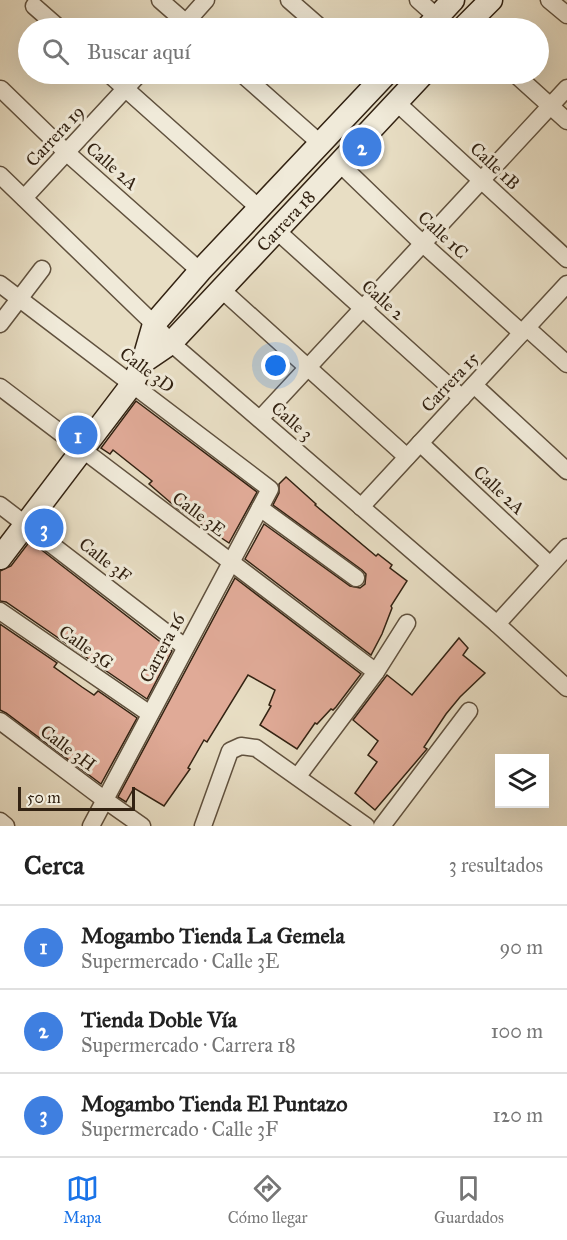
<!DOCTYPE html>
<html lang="es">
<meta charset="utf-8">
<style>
body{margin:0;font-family:"IM FELL Great Primer",serif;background:#f2f2f2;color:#222}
.controls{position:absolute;right:18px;bottom:18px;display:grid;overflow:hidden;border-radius:0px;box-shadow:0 6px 24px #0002}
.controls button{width:54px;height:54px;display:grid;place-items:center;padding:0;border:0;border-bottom:2px solid #e0e0e0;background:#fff;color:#222;font:30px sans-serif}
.scale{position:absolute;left:18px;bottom:15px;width:117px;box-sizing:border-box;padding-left:6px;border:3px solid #322212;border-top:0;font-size:16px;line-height:21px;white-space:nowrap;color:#322212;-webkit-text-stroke:4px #f0ead9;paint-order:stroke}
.you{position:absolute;left:276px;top:366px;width:21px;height:21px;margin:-15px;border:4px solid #fff;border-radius:50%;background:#1a73e8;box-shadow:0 0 0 9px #1a73e833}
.badge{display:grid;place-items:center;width:39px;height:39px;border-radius:50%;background:#1a73e8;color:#fff;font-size:20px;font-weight:700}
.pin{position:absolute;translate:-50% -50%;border:3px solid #fff;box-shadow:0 2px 6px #0006}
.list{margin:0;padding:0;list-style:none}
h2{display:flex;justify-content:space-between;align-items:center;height:78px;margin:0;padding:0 24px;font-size:26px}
h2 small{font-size:20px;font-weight:400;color:#767676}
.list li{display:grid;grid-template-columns:39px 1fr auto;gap:18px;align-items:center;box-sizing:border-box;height:84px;padding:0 24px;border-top:2px solid #e0e0e0}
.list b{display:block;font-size:22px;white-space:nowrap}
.list p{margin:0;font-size:20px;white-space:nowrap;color:#767676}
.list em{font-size:20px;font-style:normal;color:#767676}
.icon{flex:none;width:33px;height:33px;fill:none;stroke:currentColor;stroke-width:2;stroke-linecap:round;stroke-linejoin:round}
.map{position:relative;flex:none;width:567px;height:826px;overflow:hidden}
.search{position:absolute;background:#fff;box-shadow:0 6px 24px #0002;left:18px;right:18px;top:18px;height:66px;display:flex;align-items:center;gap:15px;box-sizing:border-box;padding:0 21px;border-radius:33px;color:#767676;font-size:22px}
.sheet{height:330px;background:#fff}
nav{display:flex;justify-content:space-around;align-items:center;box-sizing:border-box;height:84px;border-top:2px solid #e0e0e0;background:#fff;font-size:16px;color:#767676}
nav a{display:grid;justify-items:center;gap:3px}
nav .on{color:#1a73e8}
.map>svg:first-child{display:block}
</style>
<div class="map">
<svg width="567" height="826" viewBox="0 0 567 826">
<rect width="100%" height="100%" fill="#e8dec4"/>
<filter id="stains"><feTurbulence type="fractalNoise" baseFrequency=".00333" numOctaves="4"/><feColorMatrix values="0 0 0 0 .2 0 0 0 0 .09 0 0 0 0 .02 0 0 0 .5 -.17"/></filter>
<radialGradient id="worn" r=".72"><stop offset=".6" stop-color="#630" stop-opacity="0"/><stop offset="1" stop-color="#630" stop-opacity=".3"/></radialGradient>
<!-- building -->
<g fill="#e0aa97" stroke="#322212" stroke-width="1.5">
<path d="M 136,401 L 257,492 L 229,543 L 178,509 L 149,484 L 152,481 L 113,450 L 110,454 L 101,448 Z"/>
<path d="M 286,477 L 316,504 L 315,505 L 376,556 L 378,554 L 392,565 L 390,568 L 407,581 L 391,606 L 392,608 L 382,634 L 371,655 L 245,559 L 264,524 L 350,586 L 360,588 L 365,584 L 366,574 L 362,570 L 273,505 L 279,493 L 279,484 Z"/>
<path d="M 30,541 L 172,651 L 147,699 L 6,602 L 0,601 L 0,571 L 11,566 Z"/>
<path d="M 235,578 L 361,674 L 336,707 L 333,710 L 331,709 L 317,724 L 315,723 L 297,749 L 260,725 L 271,706 L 269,705 L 275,690 L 248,675 L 207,742 L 204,740 L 188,768 L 190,769 L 164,806 L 134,788 L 126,802 L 118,797 Z"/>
<path d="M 0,624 L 57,663 L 54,667 L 82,687 L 94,695 L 98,691 L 137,718 L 101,784 L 6,713 L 0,710 Z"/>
<path d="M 459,638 L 468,648 L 463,655 L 485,673 L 460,697 L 446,714 L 424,747 L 427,749 L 375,810 L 355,793 L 377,762 L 368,755 L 378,741 L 353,720 L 387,675 L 412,695 Z"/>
</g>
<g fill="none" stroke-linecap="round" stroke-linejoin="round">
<!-- street casing -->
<g stroke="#60513e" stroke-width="19">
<g id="street">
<path d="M 160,0 L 192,28"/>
<path d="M 289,0 L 321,28"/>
<path d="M 418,0 L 437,17"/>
<path d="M 549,0 L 567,15"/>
<path d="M 34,6 L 59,28"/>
<path d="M 181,28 L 206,0"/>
<path d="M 109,74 L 259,208"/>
<path d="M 242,74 L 321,144"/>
<path d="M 515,74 L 567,121"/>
<path d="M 1,89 L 67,153 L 200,271"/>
<path d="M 396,102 L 567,259"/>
<path d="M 339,163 L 423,244 L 522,333"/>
<path d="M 0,175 L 154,324 L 171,343 L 497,624 L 567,688"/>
<path d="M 24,198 L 139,74"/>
<path d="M 277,231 L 462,398"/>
<path d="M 0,284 L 270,489 L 91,826"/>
<path d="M 222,290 L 407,457"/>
<path d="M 0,324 L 42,269"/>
<path d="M 527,328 L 567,364"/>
<path d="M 474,385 L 567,471"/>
<path d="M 0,387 L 376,672"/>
<path d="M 260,419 L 567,88"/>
<path d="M 420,443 L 550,565"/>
<path d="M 0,505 L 185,647"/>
<path d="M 361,507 L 567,284"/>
<path d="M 260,508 L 356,578"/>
<path d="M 0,611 L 150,714"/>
<path d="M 497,624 L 567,547"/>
<path d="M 0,721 L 105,800 L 142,826"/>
<path d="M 298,776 L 376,672 L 407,623"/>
<path d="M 0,821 L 6,826"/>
<path d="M 203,826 L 230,751 L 241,746 L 256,748 L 366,826"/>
<path d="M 382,826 L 469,711"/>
</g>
</g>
<!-- secondary casing -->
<g stroke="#322212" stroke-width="25">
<g id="secondary">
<path d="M 427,28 L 453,0"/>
<path d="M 463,28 L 491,0"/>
<path d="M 143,362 L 171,343 L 423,74"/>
<path d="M 0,558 L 133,383 L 143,362 L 154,324 L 200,271 L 386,74"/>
</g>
</g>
<!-- street -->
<use href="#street" stroke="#f0ead9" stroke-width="16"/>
<!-- secondary -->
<use href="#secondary" stroke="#f0ead9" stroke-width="22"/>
</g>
<g text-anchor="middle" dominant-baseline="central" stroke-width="6" stroke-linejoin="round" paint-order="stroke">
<!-- street labels -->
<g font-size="18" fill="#322212" stroke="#f0ead9">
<text transform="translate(55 136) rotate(-47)">Carrera 19</text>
<text transform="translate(112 166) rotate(41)">Calle 2A</text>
<text transform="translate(495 166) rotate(43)">Calle 1B</text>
<text transform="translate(286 221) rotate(-47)">Carrera 18</text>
<text transform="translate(443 235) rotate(43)">Calle 1C</text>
<text transform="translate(383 300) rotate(42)">Calle 2</text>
<text transform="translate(147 370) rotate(37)">Calle 3D</text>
<text transform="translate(450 382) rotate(-47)">Carrera 15</text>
<text transform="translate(292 421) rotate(41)">Calle 3</text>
<text transform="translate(499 490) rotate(43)">Calle 2A</text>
<text transform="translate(199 514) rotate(37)">Calle 3E</text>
<text transform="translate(105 560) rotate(38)">Calle 3F</text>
<text transform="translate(86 647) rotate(35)">Calle 3G</text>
<text transform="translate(162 648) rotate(-62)">Carrera 16</text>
<text transform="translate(68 748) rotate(37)">Calle 3H</text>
</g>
</g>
<rect width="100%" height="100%" filter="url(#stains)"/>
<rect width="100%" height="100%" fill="url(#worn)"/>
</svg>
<div class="controls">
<button><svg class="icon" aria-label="layers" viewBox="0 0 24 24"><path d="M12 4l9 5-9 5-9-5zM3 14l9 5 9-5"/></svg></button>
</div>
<div class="scale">50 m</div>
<div class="you"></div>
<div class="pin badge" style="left:78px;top:435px;background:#3f7fe0">1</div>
<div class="pin badge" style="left:362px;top:147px;background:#3f7fe0">2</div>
<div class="pin badge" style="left:44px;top:528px;background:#3f7fe0">3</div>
<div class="search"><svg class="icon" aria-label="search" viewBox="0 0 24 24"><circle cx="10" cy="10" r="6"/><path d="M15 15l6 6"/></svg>Buscar aquí</div>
</div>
<section class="sheet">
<h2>Cerca<small>3 resultados</small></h2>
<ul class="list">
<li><span class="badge" style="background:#3f7fe0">1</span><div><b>Mogambo Tienda La Gemela</b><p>Supermercado · Calle 3E</p></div><em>90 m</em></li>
<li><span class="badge" style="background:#3f7fe0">2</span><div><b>Tienda Doble Vía</b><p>Supermercado · Carrera 18</p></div><em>100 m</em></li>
<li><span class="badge" style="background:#3f7fe0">3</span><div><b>Mogambo Tienda El Puntazo</b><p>Supermercado · Calle 3F</p></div><em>120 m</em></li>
</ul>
</section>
<nav>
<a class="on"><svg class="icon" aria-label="map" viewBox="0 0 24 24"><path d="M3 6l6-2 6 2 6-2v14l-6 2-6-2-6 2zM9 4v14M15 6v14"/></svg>Mapa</a>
<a><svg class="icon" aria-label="directions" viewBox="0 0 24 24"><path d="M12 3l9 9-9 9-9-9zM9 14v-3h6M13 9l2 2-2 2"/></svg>Cómo llegar</a>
<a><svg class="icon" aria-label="saved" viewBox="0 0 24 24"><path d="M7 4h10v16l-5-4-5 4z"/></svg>Guardados</a>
</nav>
